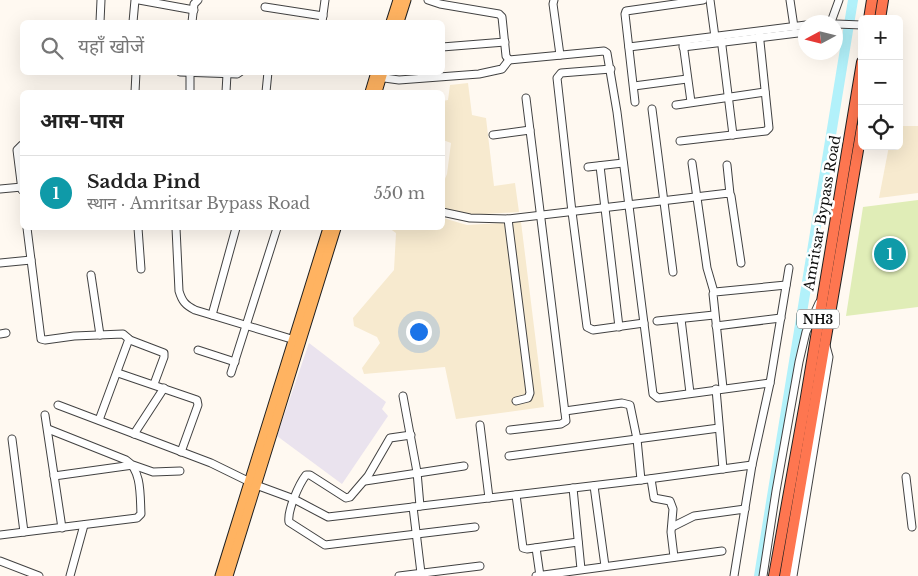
<!DOCTYPE html>
<html lang="hi">
<meta charset="utf-8">
<style>
body{margin:0;font-family:"Libre Baskerville","Noto Sans Devanagari",serif;background:#f2f2f2;color:#222}
.controls{position:absolute;right:15px;top:15px;display:grid;overflow:hidden;border-radius:8px;box-shadow:0 5px 20px #0002}
.controls button{width:45px;height:45px;display:grid;place-items:center;padding:0;border:0;border-bottom:1px solid #e0e0e0;background:#fff;color:#222;font:25px sans-serif}
.compass{position:absolute;left:798px;top:15px;width:45px;height:45px;border-radius:50%;background:#fff;box-shadow:0 5px 20px #0002;rotate:263deg}
.you{position:absolute;left:418px;top:331px;width:18px;height:18px;margin:-12px;border:4px solid #fff;border-radius:50%;background:#1a73e8;box-shadow:0 0 0 8px #1a73e833}
.badge{display:grid;place-items:center;width:32px;height:32px;border-radius:50%;background:#ca1c4e;color:#fff;font-size:16px;font-weight:700}
.pin{position:absolute;translate:-50% -50%;border:2px solid #fff;box-shadow:0 1px 5px #0006}
.list{margin:0;padding:0;list-style:none}
h2{display:flex;justify-content:space-between;align-items:center;height:65px;margin:0;padding:0 20px;font-size:21px}
h2 small{font-size:16px;font-weight:400;color:#767676}
.list li{display:grid;grid-template-columns:32px 1fr auto;gap:15px;align-items:center;box-sizing:border-box;height:75px;padding:0 20px;border-top:1px solid #e0e0e0}
.list b{display:block;font-size:19px;white-space:nowrap}
.list p{margin:0;font-size:16px;white-space:nowrap;color:#767676}
.list em{font-size:16px;font-style:normal;color:#767676}
.icon{flex:none;width:28px;height:28px;fill:none;stroke:currentColor;stroke-width:2;stroke-linecap:round;stroke-linejoin:round}
.map{position:relative;flex:none;width:918px;height:576px;overflow:hidden}
.search{position:absolute;background:#fff;box-shadow:0 5px 20px #0002;left:20px;top:20px;width:425px;height:55px;display:flex;align-items:center;gap:12px;box-sizing:border-box;padding:0 18px;border-radius:8px;color:#767676;font-size:19px}
.panel{position:absolute;background:#fff;box-shadow:0 5px 20px #0002;left:20px;top:90px;width:425px;height:140px;border-radius:8px}
.map>svg:first-child{display:block}
</style>
<div class="map">
<svg width="918" height="576" viewBox="0 0 918 576">
<rect width="100%" height="100%" fill="#fff9f1"/>
<!-- industrial -->
<path fill="#eae3ee" d="M 309,343 L 386,402 L 382,409 L 388,416 L 342,484 L 277,436 Z"/>
<!-- farmland -->
<g fill="#f7eacf">
<path d="M 468,83 L 472,115 L 486,118 L 494,186 L 515,183 L 519,212 L 468,215 L 443,208 L 442,186 L 447,174 L 451,143 L 443,140 L 443,101 L 448,100 L 450,85 Z"/>
<path d="M 899,126 L 918,126 L 918,193 L 879,198 L 889,146 L 899,146 Z"/>
<path d="M 443,218 L 467,225 L 521,222 L 544,407 L 456,419 L 445,367 L 364,374 L 362,368 L 380,343 L 377,337 L 354,326 L 353,318 L 394,270 L 396,233 L 389,228 L 442,228 Z"/>
</g>
<!-- green -->
<path fill="#e0edb7" d="M 918,200 L 918,307 L 846,316 L 863,207 Z"/>
<g fill="none" stroke-linecap="round" stroke-linejoin="round">
<!-- river -->
<path stroke="#b2f1fa" stroke-width="10" d="M 759,576 L 853,0"/>
<!-- minor casing -->
<g stroke="#424242" stroke-width="9">
<g id="minor">
<path d="M 139,0 L 194,10"/>
<path d="M 428,0 L 440,4 L 499,14 L 502,17 L 506,56 L 509,60 L 604,51 L 607,53 L 617,112 L 653,394 L 658,398 L 770,383"/>
<path d="M 554,0 L 553,4 L 560,55"/>
<path d="M 710,0 L 715,37"/>
<path d="M 790,0 L 794,27"/>
<path d="M 265,7 L 323,16"/>
<path d="M 100,22 L 101,0"/>
<path d="M 133,22 L 135,0"/>
<path d="M 192,22 L 194,4 L 198,0"/>
<path d="M 322,22 L 325,0"/>
<path d="M 831,22 L 839,0"/>
<path d="M 836,24 L 862,25"/>
<path d="M 721,38 L 733,135"/>
<path d="M 683,43 L 691,102"/>
<path d="M 442,47 L 505,42"/>
<path d="M 629,47 L 806,25"/>
<path d="M 683,47 L 806,32"/>
<path d="M 611,69 L 561,73 L 557,78 L 572,212 L 587,327 L 593,330 L 644,323"/>
<path d="M 180,72 L 237,74 L 240,72"/>
<path d="M 377,77 L 399,80 L 479,74 L 502,69 L 509,60"/>
<path d="M 634,86 L 687,79"/>
<path d="M 135,92 L 136,72"/>
<path d="M 190,92 L 190,72"/>
<path d="M 226,92 L 227,74"/>
<path d="M 266,92 L 268,72"/>
<path d="M 635,102 L 625,14 L 626,11 L 703,0"/>
<path d="M 676,105 L 765,92"/>
<path d="M 652,109 L 673,272"/>
<path d="M 493,135 L 530,130"/>
<path d="M 680,141 L 766,131 L 769,128 L 759,32"/>
<path d="M 22,145 L 17,150 L 22,190"/>
<path d="M 692,163 L 707,268 L 714,292"/>
<path d="M 727,165 L 730,194"/>
<path d="M 600,166 L 619,327"/>
<path d="M 588,167 L 623,163"/>
<path d="M 0,189 L 22,187"/>
<path d="M 442,212 L 470,218 L 508,219 L 729,193 L 731,196 L 741,263"/>
<path d="M 508,219 L 530,393 L 528,398 L 516,401"/>
<path d="M 27,228 L 41,339 L 45,340 L 74,336 L 123,334 L 129,339 L 99,420"/>
<path d="M 138,228 L 141,269"/>
<path d="M 176,228 L 179,291 C 182,301 185,305 195,310 L 298,341"/>
<path d="M 0,263 L 31,260"/>
<path d="M 91,275 L 100,335"/>
<path d="M 212,315 L 236,228"/>
<path d="M 681,319 L 690,393"/>
<path d="M 657,321 L 714,315"/>
<path d="M 716,326 L 781,318"/>
<path d="M 0,334 L 6,333"/>
<path d="M 130,340 L 164,353 L 164,357 L 154,384"/>
<path d="M 198,350 L 235,362"/>
<path d="M 118,373 L 197,400 L 198,405 L 181,452"/>
<path d="M 231,373 L 277,228"/>
<path d="M 723,388 L 713,294 L 715,292 L 786,285"/>
<path d="M 716,389 L 723,469"/>
<path d="M 403,396 L 417,472 L 420,506"/>
<path d="M 58,405 L 211,463 L 256,485 L 294,499 L 328,517 L 641,480 L 752,465"/>
<path d="M 565,411 L 622,403 L 630,405 L 637,439 L 641,480"/>
<path d="M 45,415 L 62,528"/>
<path d="M 480,425 L 489,498"/>
<path d="M 510,430 L 561,424 L 566,421 L 526,98"/>
<path d="M 134,434 L 164,388"/>
<path d="M 411,435 L 390,438 L 368,476 L 350,497 L 346,498 L 310,475 L 306,475 C 299,484 287,511 289,522 L 325,545 L 475,527"/>
<path d="M 12,439 L 24,532"/>
<path d="M 509,456 L 719,428"/>
<path d="M 54,476 L 133,465 L 153,472 L 180,471"/>
<path d="M 906,477 L 912,527"/>
<path d="M 651,479 L 654,498 L 670,501 L 673,509 L 671,532 L 674,557"/>
<path d="M 365,481 L 464,466"/>
<path d="M 594,486 L 605,566"/>
<path d="M 573,488 L 581,569"/>
<path d="M 516,495 L 523,548 L 527,549 L 578,542"/>
<path d="M 413,507 L 421,573"/>
<path d="M 672,527 L 694,516 L 745,509"/>
<path d="M 0,535 L 137,518 L 141,514 C 140,497 142,470 126,460 L 48,429"/>
<path d="M 536,548 L 540,576"/>
<path d="M 0,561 L 39,576"/>
<path d="M 70,576 L 84,525"/>
<path d="M 399,576 L 480,566"/>
<path d="M 536,576 L 722,551"/>
<path d="M 734,576 L 752,465 L 770,383 L 789,268"/>
<path d="M 763,576 L 776,491 L 799,362 L 806,332 L 819,303"/>
<path d="M 793,576 L 829,357 L 826,346"/>
</g>
</g>
<!-- major casing -->
<g stroke="#202020" stroke-width="11">
<g id="major">
<path d="M 391,22 L 398,0"/>
<path d="M 399,22 L 406,0"/>
<path d="M 370,92 L 376,72"/>
<path d="M 377,92 L 383,72"/>
<path d="M 220,576 L 328,228"/>
<path d="M 228,576 L 336,228"/>
</g>
</g>
<!-- highway casing -->
<g stroke="#202020" stroke-width="12">
<g id="highway">
<path d="M 869,19 L 872,0"/>
<path d="M 880,19 L 883,0"/>
<path d="M 774,576 L 805,403 L 862,62"/>
<path d="M 785,576 L 862,127"/>
</g>
</g>
<!-- minor -->
<use href="#minor" stroke="#fff" stroke-width="7"/>
<!-- major -->
<use href="#major" stroke="#ffb361" stroke-width="9"/>
<!-- highway -->
<use href="#highway" stroke="#fe7650" stroke-width="10"/>
</g>
<g text-anchor="middle" dominant-baseline="central" stroke-width="5" stroke-linejoin="round" paint-order="stroke">
<!-- shield labels -->
<rect fill="#fff" stroke="#575757" stroke-width="1" x="797" y="309.5" width="42" height="19" rx="4"/>
<g font-size="12" font-weight="bold" fill="#0f0f0f">
<text x="818" y="319">NH3</text>
</g>
<!-- street labels -->
<g font-size="14" fill="#0f0f0f" stroke="#fff">
<text transform="translate(822 213) rotate(-80)">Amritsar Bypass Road</text>
</g>
</g>
</svg>
<div class="controls">
<button>+</button>
<button>−</button>
<button><svg class="icon" aria-label="locate" viewBox="0 0 24 24"><circle cx="12" cy="12" r="6"/><path d="M12 2v4M12 18v4M2 12h4M18 12h4"/></svg></button>
</div>
<svg class="compass" viewBox="-18 -18 36 36"><path d="M0-13l5 13h-10z" fill="#e53935"/><path d="M0 13l5-13h-10z" fill="#767676"/></svg>
<div class="you"></div>
<div class="pin badge" style="left:890px;top:254px;background:#0f9aa8">1</div>
<div class="search"><svg class="icon" aria-label="search" viewBox="0 0 24 24"><circle cx="10" cy="10" r="6"/><path d="M15 15l6 6"/></svg>यहाँ खोजें</div>
<section class="panel">
<h2>आस-पास<small></small></h2>
<ul class="list">
<li><span class="badge" style="background:#0f9aa8">1</span><div><b>Sadda Pind</b><p>स्थान · Amritsar Bypass Road</p></div><em>550 m</em></li>
</ul>
</section>
</div>
